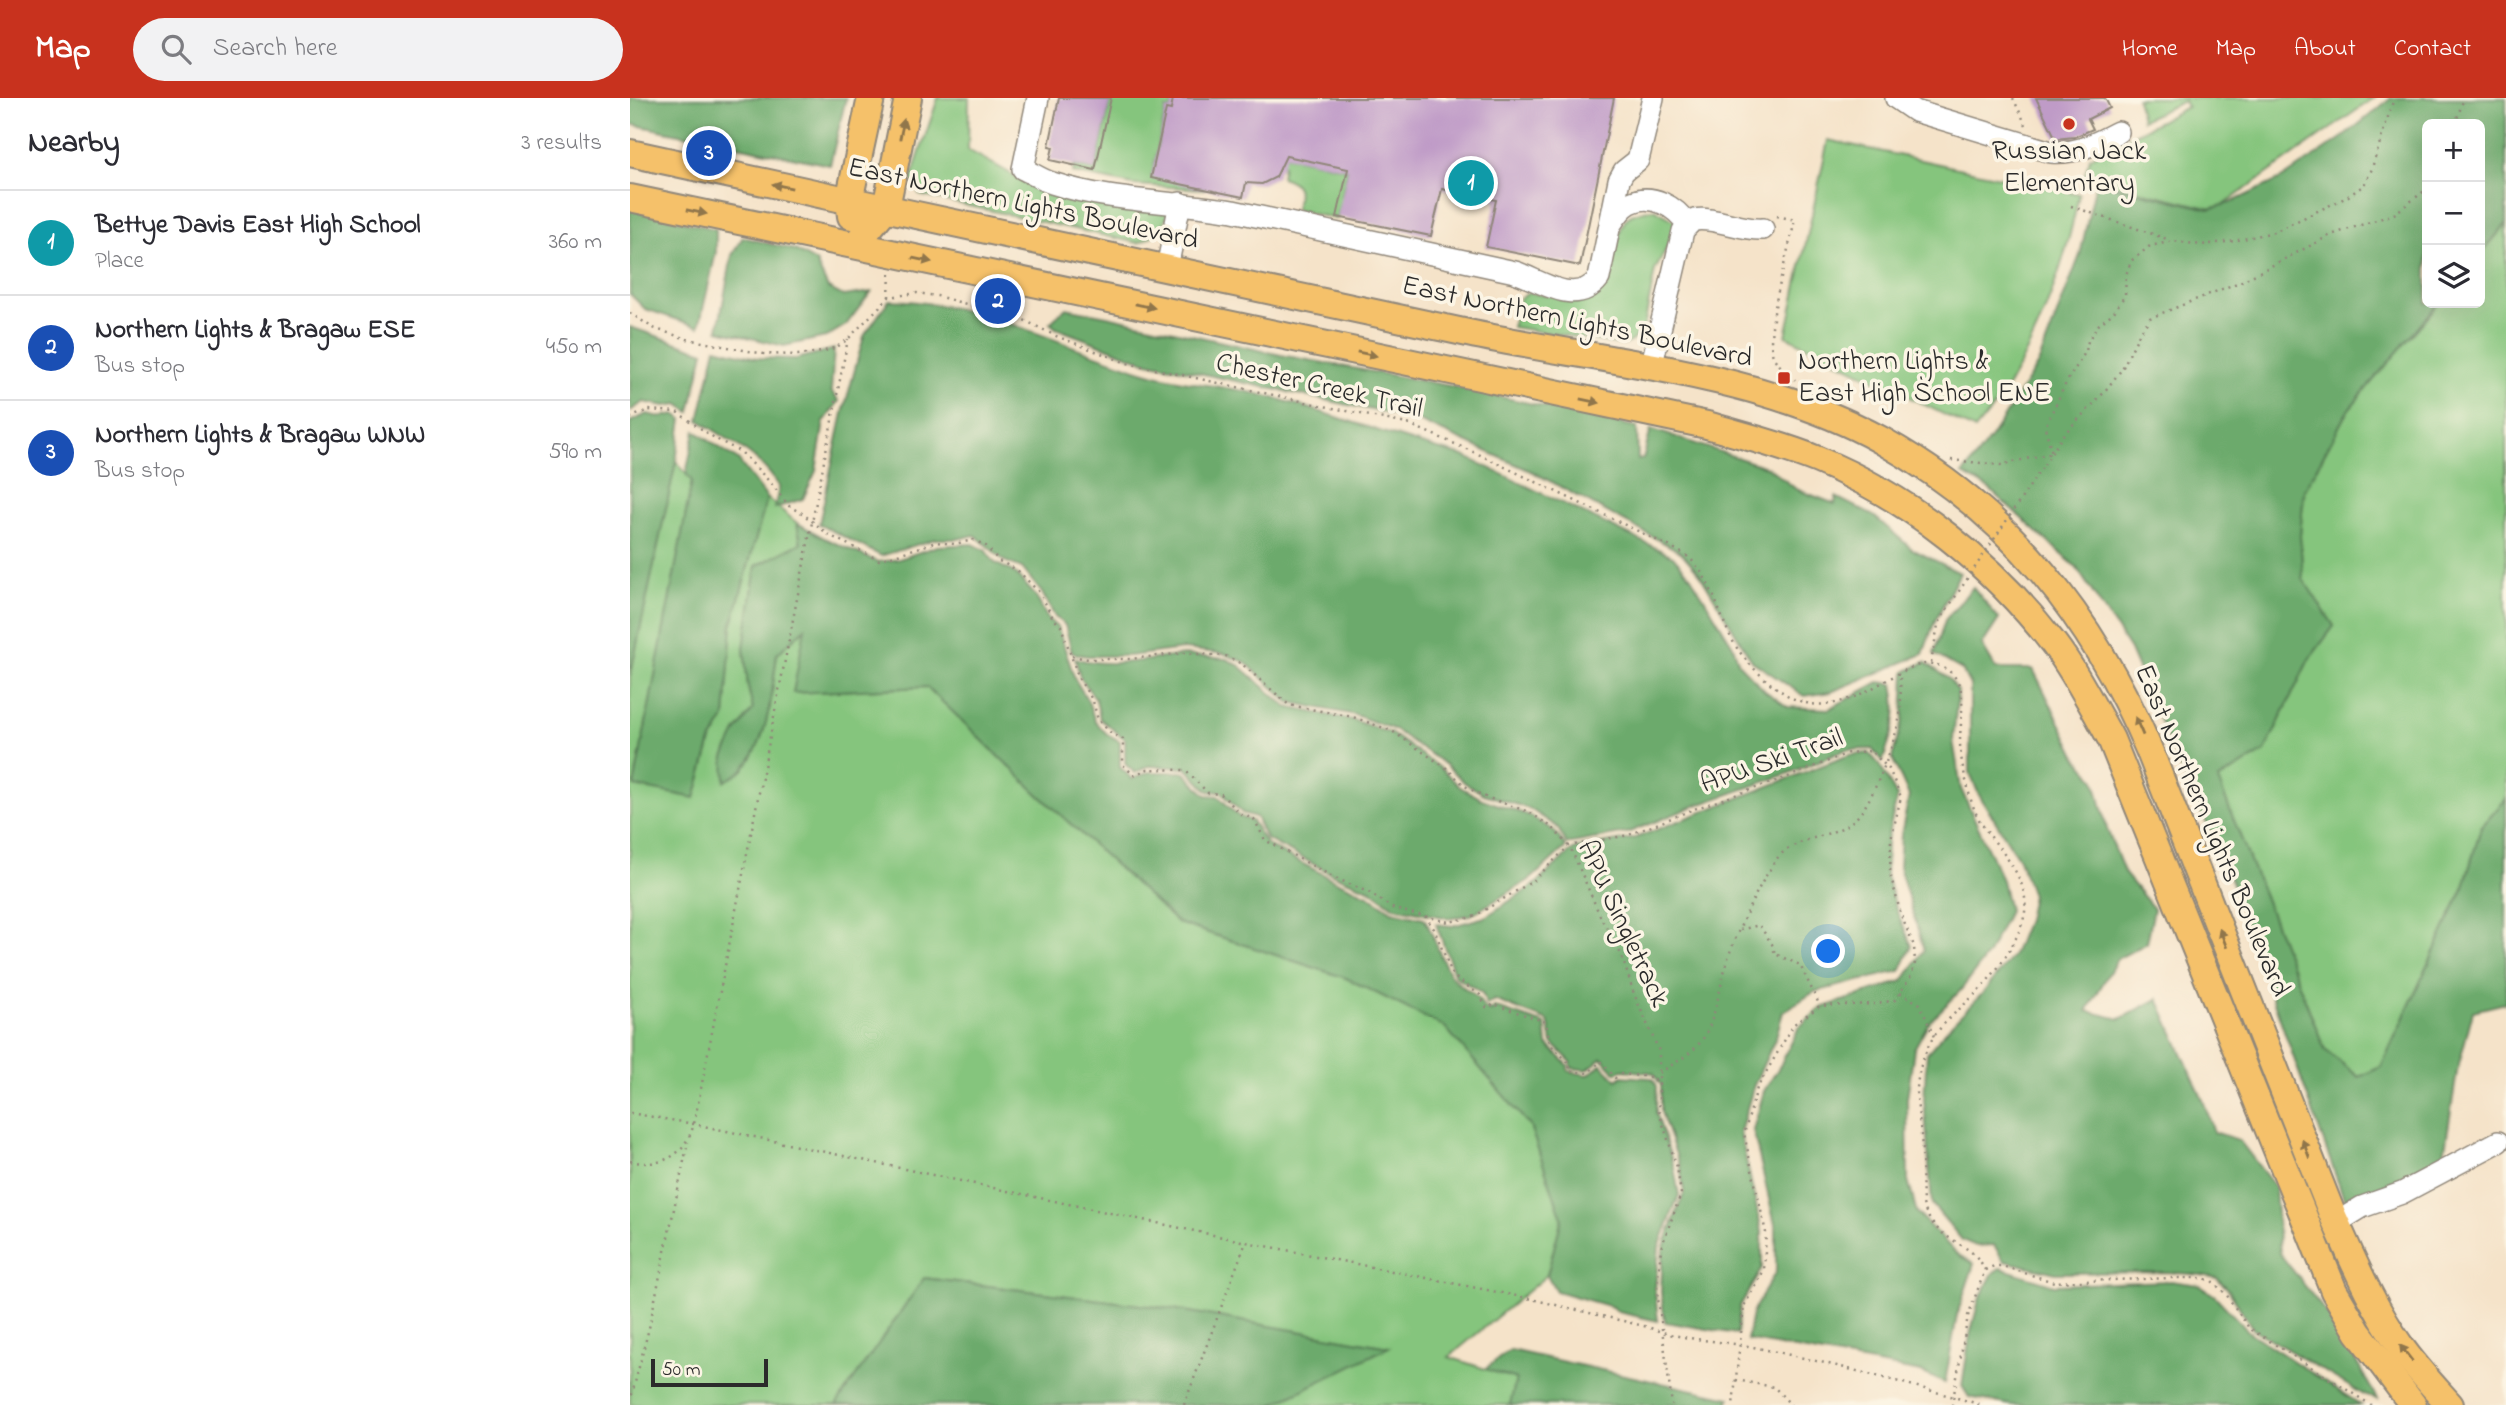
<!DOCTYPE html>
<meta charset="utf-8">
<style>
body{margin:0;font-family:"Indie Flower",sans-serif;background:#f2f2f3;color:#2b2b33}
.controls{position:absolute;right:21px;top:21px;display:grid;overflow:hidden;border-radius:10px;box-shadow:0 7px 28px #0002}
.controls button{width:63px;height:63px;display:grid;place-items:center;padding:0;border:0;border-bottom:2px solid #e1e1e2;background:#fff;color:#2b2b33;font:35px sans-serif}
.scale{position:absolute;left:21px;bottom:18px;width:117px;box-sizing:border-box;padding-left:7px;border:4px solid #2b2b2b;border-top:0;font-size:19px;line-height:24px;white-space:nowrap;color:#2b2b2b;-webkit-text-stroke:5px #fcf5e5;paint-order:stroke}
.you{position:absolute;left:1199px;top:854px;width:24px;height:24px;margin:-18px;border:5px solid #fff;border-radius:50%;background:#1a73e8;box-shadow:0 0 0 10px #1a73e833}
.badge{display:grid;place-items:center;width:46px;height:46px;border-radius:50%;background:#c8321e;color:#fff;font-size:23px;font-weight:700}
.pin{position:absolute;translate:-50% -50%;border:4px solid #fff;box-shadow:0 2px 7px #0006}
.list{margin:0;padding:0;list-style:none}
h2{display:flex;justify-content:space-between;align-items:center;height:91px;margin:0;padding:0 28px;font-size:30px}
h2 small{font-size:23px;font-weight:400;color:#7c7c81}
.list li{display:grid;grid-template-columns:46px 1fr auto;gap:21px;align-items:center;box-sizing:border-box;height:105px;padding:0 28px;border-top:2px solid #e1e1e2}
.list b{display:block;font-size:26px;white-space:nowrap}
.list p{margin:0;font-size:23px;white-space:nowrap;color:#7c7c81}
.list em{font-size:23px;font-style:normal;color:#7c7c81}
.icon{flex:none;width:38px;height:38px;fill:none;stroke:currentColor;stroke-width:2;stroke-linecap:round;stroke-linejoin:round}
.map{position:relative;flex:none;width:1876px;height:1307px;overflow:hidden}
header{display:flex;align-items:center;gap:42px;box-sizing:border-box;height:98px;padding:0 35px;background:#c8321e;color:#fff}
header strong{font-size:33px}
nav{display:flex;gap:38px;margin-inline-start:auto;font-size:24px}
.search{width:490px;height:63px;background:#f2f2f3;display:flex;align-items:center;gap:18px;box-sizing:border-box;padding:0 24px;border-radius:38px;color:#7c7c81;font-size:26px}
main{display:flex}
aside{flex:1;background:#fff}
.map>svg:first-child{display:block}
</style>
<header>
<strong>Map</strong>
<div class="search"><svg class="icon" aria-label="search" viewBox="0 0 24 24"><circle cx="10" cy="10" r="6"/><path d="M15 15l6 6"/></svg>Search here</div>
<nav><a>Home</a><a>Map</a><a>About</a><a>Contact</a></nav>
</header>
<main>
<aside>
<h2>Nearby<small>3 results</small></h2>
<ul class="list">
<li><span class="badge" style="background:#0f9aa8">1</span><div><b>Bettye Davis East High School</b><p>Place</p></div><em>360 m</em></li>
<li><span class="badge" style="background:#1a4fb4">2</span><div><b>Northern Lights &amp; Bragaw ESE</b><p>Bus stop</p></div><em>450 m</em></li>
<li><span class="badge" style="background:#1a4fb4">3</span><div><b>Northern Lights &amp; Bragaw WNW</b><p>Bus stop</p></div><em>590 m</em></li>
</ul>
</aside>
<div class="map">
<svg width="1876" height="1307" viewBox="0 0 1876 1307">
<rect width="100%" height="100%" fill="#fcf5e5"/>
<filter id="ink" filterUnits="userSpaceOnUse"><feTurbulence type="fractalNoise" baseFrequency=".0143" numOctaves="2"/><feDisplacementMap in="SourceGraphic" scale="14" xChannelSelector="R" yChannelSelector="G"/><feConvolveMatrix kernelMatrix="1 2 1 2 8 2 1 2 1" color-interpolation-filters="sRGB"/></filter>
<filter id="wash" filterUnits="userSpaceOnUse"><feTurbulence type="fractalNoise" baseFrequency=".00686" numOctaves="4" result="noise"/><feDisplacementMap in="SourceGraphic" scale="28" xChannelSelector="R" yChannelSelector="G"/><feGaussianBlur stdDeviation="1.57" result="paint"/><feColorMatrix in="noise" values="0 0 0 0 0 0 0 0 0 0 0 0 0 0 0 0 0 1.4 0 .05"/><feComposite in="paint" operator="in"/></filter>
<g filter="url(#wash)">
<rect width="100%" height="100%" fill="#f5e3c9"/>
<!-- green -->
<g fill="#85c57d" stroke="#587854" stroke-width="2">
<path d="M 308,0 L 339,0 L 338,52 L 403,88 L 418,93 L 505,113 L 539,113 C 533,132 526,137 508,145 L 290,97 L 281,81 Z"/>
<path d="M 481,0 L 543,0 L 541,12 L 536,11 L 522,78 L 575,91 L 503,87 L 443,75 L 444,68 L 465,72 Z"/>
<path d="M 1507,0 L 1744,0 L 1586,112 L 1454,79 L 1460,59 L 1557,9 L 1554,3 L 1512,22 Z"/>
<path d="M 1198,42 L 1449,96 C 1436,162 1412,230 1378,288 C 1369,304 1356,318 1345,332 L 1156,238 Z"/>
<path d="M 644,55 L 718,71 L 707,121 L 665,112 C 669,94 672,85 651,79 L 653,67 L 642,64 Z"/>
<path d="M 1024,111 L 1047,124 L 1045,134 L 1025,172 L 1013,234 L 1009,232 L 1003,242 L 994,247 L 882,229 L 890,200 L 899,195 L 918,198 L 977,185 C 983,170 988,129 997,120 C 1004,114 1015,113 1024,111 Z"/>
<path d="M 1876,126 L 1876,701 L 1851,729 L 1834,789 L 1751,969 L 1729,979 L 1695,952 L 1588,682 L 1635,653 L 1678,563 L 1704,528 L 1673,482 L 1670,438 L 1674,393 L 1718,312 L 1809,205 L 1850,205 L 1850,157 Z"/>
<path d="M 46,363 L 62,383 L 4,688 L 65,699 L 81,643 L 95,620 L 102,526 L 137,400 L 167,425 L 171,445 L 126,468 L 114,551 L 118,589 L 123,611 L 106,634 L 95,683 L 113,672 L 140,610 L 147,556 L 176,529 L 163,595 L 297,589 L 406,694 L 548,825 L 716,880 L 815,929 L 900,1028 L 932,1120 L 917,1177 L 819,1259 L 886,1281 L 880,1307 L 642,1307 L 757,1249 L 543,1211 L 295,1180 L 206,1307 L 0,1307 L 0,579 Z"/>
</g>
<!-- forest -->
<g fill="#6caa6c" stroke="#4c6a4c" stroke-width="2">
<path d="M 0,0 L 216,0 L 200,67 L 0,26 Z"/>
<path d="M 1761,0 L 1876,0 L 1876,126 L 1850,157 L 1850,26 L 1797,26 L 1797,205 L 1809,205 L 1718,312 L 1674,393 L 1670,438 L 1673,481 L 1704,528 L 1678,563 L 1635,653 L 1588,682 L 1695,952 L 1729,979 L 1751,969 L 1834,789 L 1851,729 L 1876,701 L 1876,905 L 1843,913 L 1827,974 L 1814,1057 L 1748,1091 L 1714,1101 L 1587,744 L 1562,698 L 1500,552 L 1446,469 L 1359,391 L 1333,376 L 1362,338 L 1408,266 L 1450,157 L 1466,84 L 1579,111 L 1600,105 L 1653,80 L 1713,39 Z"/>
<path d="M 0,111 L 86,131 L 86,154 L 69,229 L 15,211 L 0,196 Z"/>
<path d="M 113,139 L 165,152 L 186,164 L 198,190 L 213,198 L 241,194 L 216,227 L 196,239 L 154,248 L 88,232 L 102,157 Z"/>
<path d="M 259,202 C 352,204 432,249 519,275 C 558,287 601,288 640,299 C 705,316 768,342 834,358 L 1043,458 L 1061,479 L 1103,548 L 1109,566 L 1135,593 L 1158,609 L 1199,611 L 1249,584 L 1263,586 C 1270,618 1262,633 1253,663 L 1242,651 L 1215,652 L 1157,676 L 1062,709 L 997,735 L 937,746 L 927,729 L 900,711 L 854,696 L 835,685 L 816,667 L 763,631 L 725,617 L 659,604 L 615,564 L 595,556 L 554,551 L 499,558 L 457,558 L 442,555 L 435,527 L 425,519 L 412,495 L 392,470 L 374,463 L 345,437 L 328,441 L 305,441 L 251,458 L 189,426 L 213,315 L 234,238 Z"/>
<path d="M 436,210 L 477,218 L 651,257 L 826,289 L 1007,329 L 1008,362 L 1013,361 L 1021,331 L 1139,370 L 1166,391 L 1205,406 L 1206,399 L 1244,418 L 1282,451 L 1330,475 L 1305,523 L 1293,556 L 1201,594 L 1174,598 L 1122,563 L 1070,476 L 1051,454 L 903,374 L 784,321 L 513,263 L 426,230 L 420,225 Z"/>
<path d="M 0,229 L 74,254 L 60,314 L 48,306 L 35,308 L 14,304 L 0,313 Z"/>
<path d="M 86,250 L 127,260 L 166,261 L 204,251 L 201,293 L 209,303 L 194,324 L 186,373 L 173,401 L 145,410 L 149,389 C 131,357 98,343 69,322 Z"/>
<path d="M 17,316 L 31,319 L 45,316 L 52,321 L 46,363 L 0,579 L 0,324 Z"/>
<path d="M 65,333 L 108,362 L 137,400 L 102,526 L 95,620 L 81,643 L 65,700 L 4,688 L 62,383 L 56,376 Z"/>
<path d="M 167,425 L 196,441 L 248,464 L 269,461 L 307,448 L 343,446 L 355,452 L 365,465 L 385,475 L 405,497 L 418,521 L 428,530 L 445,581 L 458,603 L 465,623 L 477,636 L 490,643 L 490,669 L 502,681 L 519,674 L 554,674 L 576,697 L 588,698 L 608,718 L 622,723 L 637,747 L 704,782 L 738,797 L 762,813 L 794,820 C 805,837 811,867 823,880 C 834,893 845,892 854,910 L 862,913 L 864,909 L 915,926 L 917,946 L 938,967 L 938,973 L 958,977 L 971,966 L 987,982 L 992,978 L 1022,980 L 1027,988 L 1026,1014 L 1044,1069 L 1049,1097 L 1029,1149 L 1025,1193 L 1028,1223 L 988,1214 L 982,1209 L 926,1193 L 917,1177 L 932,1120 L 900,1028 L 815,929 L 716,880 L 548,825 L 406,694 L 297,589 L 163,595 L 175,530 L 147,556 C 142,592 139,643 113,671 C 109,676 101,680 95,683 L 94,659 L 106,634 L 123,611 L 118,589 L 114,550 L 126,468 L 171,445 Z"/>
<path d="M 1343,489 L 1369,521 L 1352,547 L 1366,571 L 1403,571 L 1447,659 L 1465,682 L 1477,731 L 1495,776 L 1524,811 L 1517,845 L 1487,861 L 1457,913 L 1490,921 L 1528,901 L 1573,1002 L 1584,1034 L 1609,1042 L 1645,1089 L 1650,1156 L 1705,1226 L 1747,1301 L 1736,1298 L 1623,1231 L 1597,1190 L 1587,1180 L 1571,1177 L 1536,1174 L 1426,1175 L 1374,1163 L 1364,1147 L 1346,1148 L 1332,1142 L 1302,1106 L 1294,1001 L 1297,955 L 1321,927 L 1352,896 L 1383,857 L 1397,822 L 1402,797 L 1389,761 L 1349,697 L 1340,675 L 1340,587 L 1332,572 L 1304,556 L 1315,522 Z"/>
<path d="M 554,557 L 597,561 L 610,568 L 657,609 L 723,622 L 760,635 L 812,671 L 830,689 L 852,701 L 898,717 L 923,732 L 936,749 L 901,781 L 841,817 L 818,820 L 764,809 L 741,792 L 704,777 L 636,741 L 626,719 L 612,715 L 591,694 L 578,693 L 556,670 L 518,668 L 505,675 L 495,666 L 495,641 L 470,621 L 466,602 L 450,579 L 445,560 C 478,571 520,561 554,557 Z"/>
<path d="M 1295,564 L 1319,581 L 1328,593 L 1323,642 L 1331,691 L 1372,782 L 1379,813 L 1358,856 L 1330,893 L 1299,924 L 1284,951 L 1277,1000 L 1278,1082 L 1287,1115 L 1327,1156 L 1344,1166 L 1327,1217 L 1315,1285 L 1291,1274 L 1117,1242 L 1122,1215 L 1146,1173 L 1146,1131 L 1123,1032 L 1134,993 L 1151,966 L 1169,929 L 1191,910 L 1273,883 L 1294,852 L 1269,769 L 1271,737 L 1279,698 L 1262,660 L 1273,622 L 1275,574 Z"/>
<path d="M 1239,655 L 1250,667 L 1267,699 L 1257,742 L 1256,778 L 1269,819 L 1282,848 L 1270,873 L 1184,894 L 1153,914 L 1146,939 L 1124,987 L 1110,1034 L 1132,1134 L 1132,1170 L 1110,1208 L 1107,1236 L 1035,1224 L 1031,1194 L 1033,1151 L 1054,1095 L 1050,1068 L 1031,1014 L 1031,987 L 1023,975 L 992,972 L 986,975 L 972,960 L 957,972 L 941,970 L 941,964 L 922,945 L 918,923 L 864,902 L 857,907 L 852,895 L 825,878 L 806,826 L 822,828 L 855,819 L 907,785 L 937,756 L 947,750 L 1005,740 L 1219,657 Z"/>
<path d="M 1370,1170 L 1424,1187 L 1541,1183 L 1569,1187 L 1585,1198 L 1619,1234 L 1731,1307 L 1381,1307 L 1339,1299 L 1332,1288 L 1340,1237 L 1349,1202 L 1363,1175 Z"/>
<path d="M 294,1180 L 543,1211 L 759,1249 L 642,1307 L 206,1307 Z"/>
<path d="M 880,1252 L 1100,1300 L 1098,1307 L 880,1307 L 886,1281 L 855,1271 Z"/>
</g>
<g id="blocks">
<!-- building -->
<g fill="#bf9bc7">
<path d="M 429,0 L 481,0 L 465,72 L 420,62 L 423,49 L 419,48 Z"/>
<path d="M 543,0 L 984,0 L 950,168 L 856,149 L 866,102 L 812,91 L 801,138 L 707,119 L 718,71 L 656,58 L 646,79 L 632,86 L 616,85 L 613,99 L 521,80 L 536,11 L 541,12 Z"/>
<path d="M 1406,0 L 1475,0 L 1480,10 L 1458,21 L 1463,31 L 1444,39 L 1426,41 Z"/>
</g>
</g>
</g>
<g filter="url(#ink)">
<use href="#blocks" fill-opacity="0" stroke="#90877a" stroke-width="2"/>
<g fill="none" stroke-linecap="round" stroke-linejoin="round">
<!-- minor casing -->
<g stroke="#90877a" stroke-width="24">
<g id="minor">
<path d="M 408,0 L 393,71 C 402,75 412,82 422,85 C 480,104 543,103 603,113 L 885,174 C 912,183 946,210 969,180 L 989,82 L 994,73 L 1008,62 L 1023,0"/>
<path d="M 1266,0 L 1285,13 L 1421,54 C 1448,56 1464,46 1488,34"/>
<path d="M 981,126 C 986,118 991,110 1000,105 C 1022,94 1046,109 1058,127"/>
<path d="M 537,170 L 550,105"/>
<path d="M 1021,270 L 1053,133 C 1056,129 1060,124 1065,122 C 1082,118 1113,133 1133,131"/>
<path d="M 1706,1125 L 1732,1109 L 1772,1095 L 1868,1044"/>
</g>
</g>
<!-- major casing -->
<g stroke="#90877a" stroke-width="30">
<g id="major">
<path d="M 0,55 C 279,116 558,175 838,235 C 973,264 1128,274 1251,342 C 1380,414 1463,519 1520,654 L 1703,1118 C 1723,1162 1742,1208 1771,1249 C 1785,1269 1803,1288 1820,1307"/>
<path d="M 0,100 L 1077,327 C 1114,338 1152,347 1188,362 C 1282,401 1362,466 1424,546 C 1446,575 1463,609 1481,641 L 1704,1193 L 1728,1234 L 1783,1307"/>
<path d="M 221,118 L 219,103 L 241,0"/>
<path d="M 225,147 L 256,110 L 278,0"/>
</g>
</g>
<!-- path -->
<g stroke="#90877a" stroke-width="2.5" stroke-dasharray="2 5" stroke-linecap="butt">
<path d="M 1383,0 L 1396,27"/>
<path d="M 1825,26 L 1834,0"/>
<path d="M 1441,108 L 1540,142"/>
<path d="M 1147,118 L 1165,122 C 1159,151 1134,234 1143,258 C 1147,267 1158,274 1165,282"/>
<path d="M 259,199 L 260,174"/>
<path d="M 0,215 L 23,230 L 57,241 L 134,256 L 168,257 L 192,254 L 207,249 L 218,241 L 259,199 L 287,195 L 307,198 L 394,222 L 426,238 L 497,265 L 781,327 L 848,356 L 1043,450 C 1050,454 1059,458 1064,465 C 1085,488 1090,524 1107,550 C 1119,568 1139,586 1157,597 C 1218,634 1273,551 1310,568 C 1342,582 1330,616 1330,643 C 1330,659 1334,675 1338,690 C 1340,701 1345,715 1351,725 C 1370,754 1405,784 1393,823 C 1385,847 1368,872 1351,890 C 1334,909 1309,925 1298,949 C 1282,984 1287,1001 1291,1037 C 1293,1059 1292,1083 1293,1106 C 1305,1147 1341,1140 1355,1172 L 1338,1218 L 1322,1307"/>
<path d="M 0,320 L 18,312 L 47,314 L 86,341 L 111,354 L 139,383 L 160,409 L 172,415 L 199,437 L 249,462 L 306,444 L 324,446 L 344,442 L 356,448 L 369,463 L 387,472 L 410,495 L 423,520 L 431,528 L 449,581 L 463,603 L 468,622 L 482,636 L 493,641 L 493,667 L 504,677 L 518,671 L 555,672 L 578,695 L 591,696 L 611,716 L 624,721 L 635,742 L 703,779 L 740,795 L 764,811 L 819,824 L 843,819 L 903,783 L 939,748 L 999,737 L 1064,711 L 1158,679 L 1218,655 L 1241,653 L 1259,671 L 1271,699 L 1261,741 L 1260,775 L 1271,817 L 1284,848 L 1285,865 L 1281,878 L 1265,902 L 1246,906 L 1190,908 L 1164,926 L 1127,990 L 1114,1036 L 1136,1135 L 1134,1172 L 1114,1208 L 1103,1307"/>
<path d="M 1321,362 L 1370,367 L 1422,355 L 1415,329 L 1436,285 L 1456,253 L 1458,243 L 1467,228 L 1484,214 L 1495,197 L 1496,177 L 1501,163 L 1520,148 L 1544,143 L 1571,147 L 1604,143 L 1644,134 L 1717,99 L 1734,87 L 1741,73 L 1764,0"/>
<path d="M 1414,367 L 1433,337 L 1471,298 L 1492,271 L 1509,236 L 1520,220 L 1612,183 L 1701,137 L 1764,116 L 1797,91"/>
<path d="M 442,558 L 458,561 L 501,561 L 554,555 L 596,558 L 612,566 L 659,607 L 723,619 L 762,633 L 815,669 L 835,688 L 853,698 L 899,714 L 923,730 L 941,751 L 971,820 L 991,856 L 1004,896 L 1029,953 L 1029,1014 L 1047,1069 L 1051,1096 L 1031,1150 L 1027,1193 L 1042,1307"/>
<path d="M 1301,565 L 1308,527 L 1317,511"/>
<path d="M 795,818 L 804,831 L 823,878 L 850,897 L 856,909 L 860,910 L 863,906 L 916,924 L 920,946 L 940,966 L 939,973 L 958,975 L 971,963 L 985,980 L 991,976 L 1023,979 L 1029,987"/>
<path d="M 1110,832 L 1129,827 L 1142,846 L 1145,856 L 1170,867 L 1190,908"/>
<path d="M 1270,895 L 1290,906 L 1304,939"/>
<path d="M 1029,975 C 1046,964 1063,956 1074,939 C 1085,923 1092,878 1099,857 C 1110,827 1128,788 1146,762 C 1165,735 1211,743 1232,713 C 1247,692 1270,633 1271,608 C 1271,597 1270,586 1270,576"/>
<path d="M 0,1015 L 64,1026 L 616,1144 L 897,1200 L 1018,1229 C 1049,1242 1084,1242 1118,1248 C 1197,1264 1275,1285 1352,1307"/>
<path d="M 0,1063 C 33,1070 54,1058 64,1026 L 218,241"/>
<path d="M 1355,1172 L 1364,1168 L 1372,1168 L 1424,1184 L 1541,1180 L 1573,1180 L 1582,1183 L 1596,1196 L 1619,1230 L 1741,1307"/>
<path d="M 1106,1282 L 1144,1289 L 1161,1307"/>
<path d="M 0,1304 L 19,1230 L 58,1044"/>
<path d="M 554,1307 L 616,1144"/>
</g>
<!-- minor -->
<use href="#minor" stroke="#fff" stroke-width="21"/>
<!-- major -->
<use href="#major" stroke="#f5c16b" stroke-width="26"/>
<!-- path-bridge -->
<path stroke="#90877a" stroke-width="2.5" stroke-dasharray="2 5" stroke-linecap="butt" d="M 1317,511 L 1414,367"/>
</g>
<!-- one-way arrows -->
<defs><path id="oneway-solid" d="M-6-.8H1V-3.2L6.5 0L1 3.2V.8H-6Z" transform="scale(1.75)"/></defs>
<g fill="#90764b">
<use href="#oneway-solid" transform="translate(272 31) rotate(-78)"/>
<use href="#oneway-solid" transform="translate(152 88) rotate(-168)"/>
<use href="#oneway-solid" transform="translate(67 114) rotate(12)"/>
<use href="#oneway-solid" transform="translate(292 162) rotate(12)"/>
<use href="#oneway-solid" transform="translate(515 208) rotate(12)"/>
<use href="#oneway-solid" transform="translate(737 256) rotate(12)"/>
<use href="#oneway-solid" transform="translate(960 303) rotate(12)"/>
<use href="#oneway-solid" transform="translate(1509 628) rotate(-113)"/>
<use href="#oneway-solid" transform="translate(1593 840) rotate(-111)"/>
<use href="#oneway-solid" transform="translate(1676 1051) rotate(-111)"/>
<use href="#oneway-solid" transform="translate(1776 1255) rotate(-128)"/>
</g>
</g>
<!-- markers -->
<g fill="#c8321e" stroke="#fcf5e5" stroke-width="2.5">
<circle cx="1439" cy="26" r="7"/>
<rect x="1147" y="273" width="14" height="14" rx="3.5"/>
</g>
<g text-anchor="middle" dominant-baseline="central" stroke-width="7" stroke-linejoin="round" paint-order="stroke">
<!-- poi labels -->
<g font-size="28" fill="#2b2b2b" stroke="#fcf5e5">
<text x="1439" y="54">Russian Jack<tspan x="1439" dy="32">Elementary</tspan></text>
<text x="1168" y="264" text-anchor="start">Northern Lights &amp;<tspan x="1168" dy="32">East High School ENE</tspan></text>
</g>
<!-- street labels -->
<g font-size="28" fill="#2b2b2b" stroke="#fcf5e5">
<text transform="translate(393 107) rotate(12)">East Northern Lights Boulevard</text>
<text transform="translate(947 225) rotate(12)">East Northern Lights Boulevard</text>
<text transform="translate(689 289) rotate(13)">Chester Creek Trail</text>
<text transform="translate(1142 664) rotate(-19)">APU Ski Trail</text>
<text transform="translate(1581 733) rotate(67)">East Northern Lights Boulevard</text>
<text transform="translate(992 826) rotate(65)">APU Singletrack</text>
</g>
</g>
</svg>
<div class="controls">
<button>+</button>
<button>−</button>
<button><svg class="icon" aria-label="layers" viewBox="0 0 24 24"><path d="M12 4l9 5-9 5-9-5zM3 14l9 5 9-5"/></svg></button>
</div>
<div class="scale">50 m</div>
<div class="you"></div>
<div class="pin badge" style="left:841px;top:85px;background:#0f9aa8">1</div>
<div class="pin badge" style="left:368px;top:203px;background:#1a4fb4">2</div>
<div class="pin badge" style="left:79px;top:55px;background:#1a4fb4">3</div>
</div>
</main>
